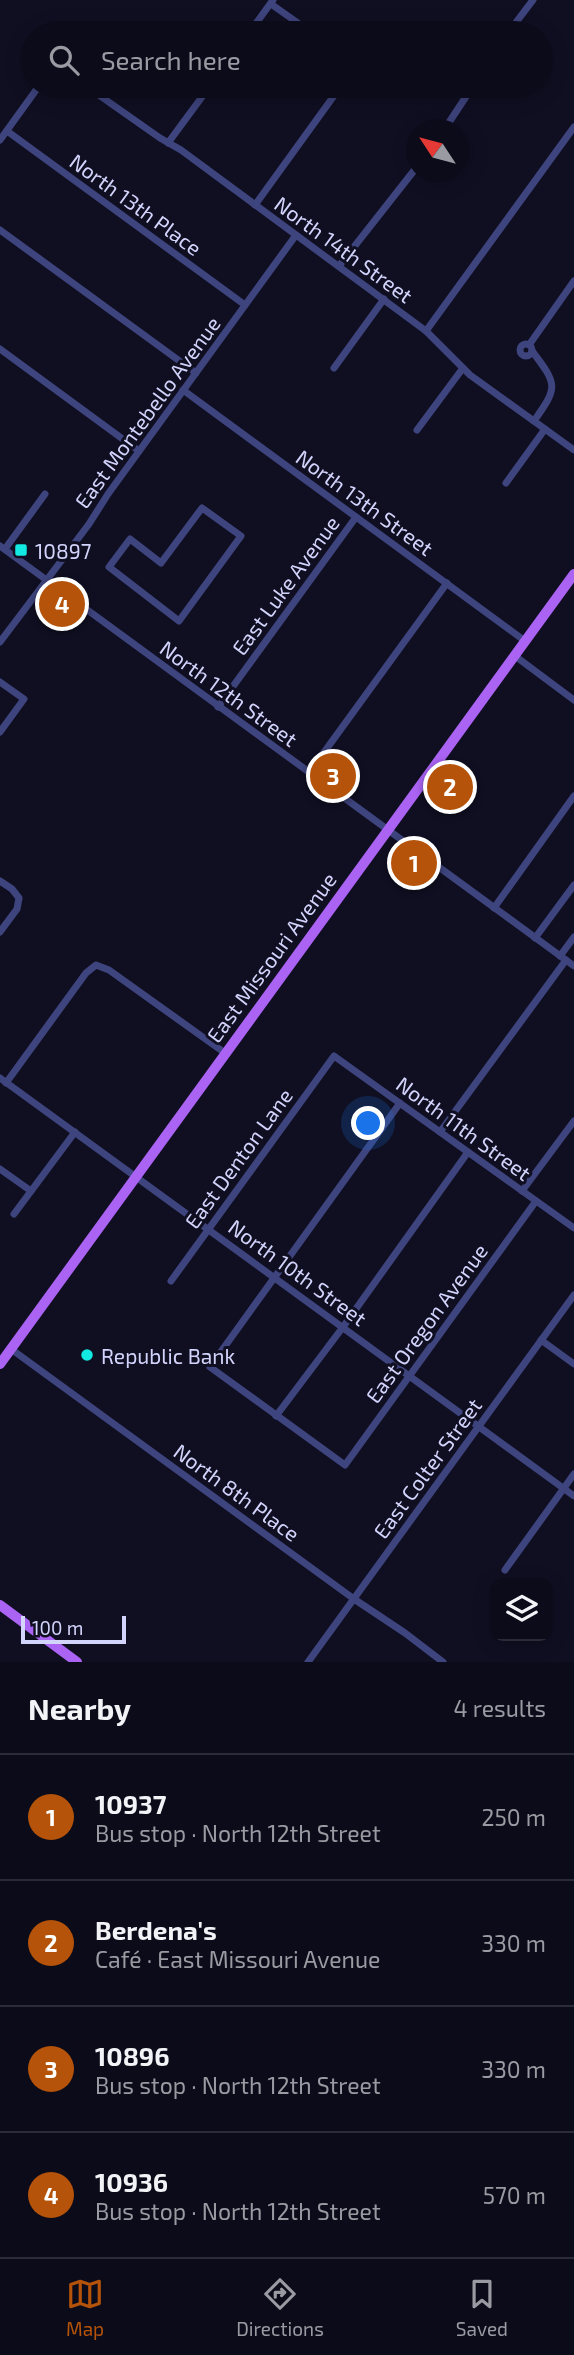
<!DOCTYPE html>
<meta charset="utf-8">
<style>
body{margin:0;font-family:"Exo 2",sans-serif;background:#151423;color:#f1f3f6}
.controls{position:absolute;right:21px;bottom:21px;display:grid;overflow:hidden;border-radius:14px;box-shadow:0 4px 18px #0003}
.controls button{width:63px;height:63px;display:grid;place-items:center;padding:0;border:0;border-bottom:2px solid #2c2b39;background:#0c0b1a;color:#f1f3f6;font:35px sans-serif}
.compass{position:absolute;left:406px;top:119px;width:63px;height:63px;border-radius:50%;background:#0c0b1a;box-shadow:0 4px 18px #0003;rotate:306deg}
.scale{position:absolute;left:21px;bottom:18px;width:105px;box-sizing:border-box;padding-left:7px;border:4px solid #d3d4fc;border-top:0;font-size:19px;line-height:24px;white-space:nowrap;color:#d3d4fc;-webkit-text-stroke:5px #100f22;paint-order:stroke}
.you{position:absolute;left:369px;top:1124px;width:24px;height:24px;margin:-18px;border:5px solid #fff;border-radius:50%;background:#1a73e8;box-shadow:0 0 0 10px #1a73e833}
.badge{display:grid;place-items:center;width:46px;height:46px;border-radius:50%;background:#b45309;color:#fff;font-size:23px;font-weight:700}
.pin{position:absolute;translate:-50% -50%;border:4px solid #fff;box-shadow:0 2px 7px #0006}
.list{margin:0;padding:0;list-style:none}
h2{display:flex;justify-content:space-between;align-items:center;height:91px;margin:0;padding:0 28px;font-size:30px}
h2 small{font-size:23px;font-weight:400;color:#9a9ba2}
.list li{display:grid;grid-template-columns:46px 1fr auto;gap:21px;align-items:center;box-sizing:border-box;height:126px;padding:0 28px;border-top:2px solid #2c2b39}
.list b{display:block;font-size:26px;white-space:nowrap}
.list p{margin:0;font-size:23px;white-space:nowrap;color:#9a9ba2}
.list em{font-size:23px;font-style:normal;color:#9a9ba2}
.icon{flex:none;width:38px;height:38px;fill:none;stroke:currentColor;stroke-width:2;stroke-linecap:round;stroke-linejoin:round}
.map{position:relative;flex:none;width:574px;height:1662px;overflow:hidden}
.search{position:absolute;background:#0c0b1a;box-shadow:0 4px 18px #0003;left:21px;right:21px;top:21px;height:77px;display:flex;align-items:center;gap:18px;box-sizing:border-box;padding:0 24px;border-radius:38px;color:#9a9ba2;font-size:26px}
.sheet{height:595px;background:#0c0b1a}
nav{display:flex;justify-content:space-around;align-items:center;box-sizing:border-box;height:98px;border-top:2px solid #2c2b39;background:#0c0b1a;font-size:19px;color:#9a9ba2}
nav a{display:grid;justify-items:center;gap:4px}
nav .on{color:#b45309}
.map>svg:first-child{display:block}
</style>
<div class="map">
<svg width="574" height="1662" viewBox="0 0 574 1662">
<rect width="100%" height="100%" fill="#100f22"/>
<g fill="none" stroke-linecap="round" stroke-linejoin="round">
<!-- minor -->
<g stroke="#3e447d" stroke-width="7">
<path d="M 271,4 L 312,33"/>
<path d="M 249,33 L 273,0"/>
<path d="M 508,33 L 533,0"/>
<path d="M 86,86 L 160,138 L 181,150 L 426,331 L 470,375 L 574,450"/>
<path d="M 444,130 L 473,86"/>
<path d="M 7,131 L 245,305"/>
<path d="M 0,140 L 39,86"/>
<path d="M 168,143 L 210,86"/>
<path d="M 255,205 L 341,86"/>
<path d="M 0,230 L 196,373"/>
<path d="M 339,266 L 416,168"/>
<path d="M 426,331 L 574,127"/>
<circle cx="526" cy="350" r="6"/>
<path d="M 529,345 L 574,281"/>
<path d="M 0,349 L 139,451"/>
<path d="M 532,351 C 558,385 558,387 534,421"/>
<path d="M 334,368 L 384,299"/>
<path d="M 183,390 L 525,641"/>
<path d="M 417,430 L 463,368"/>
<path d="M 506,483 L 545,429"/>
<path d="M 202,508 L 241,536 L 179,621 L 109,567 L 130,539 L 161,563 Z"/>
<path d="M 0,546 L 574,966"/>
<path d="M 5,549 L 45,494"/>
<path d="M 0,642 L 89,524 L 108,494 L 296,235"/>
<path d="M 515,656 L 574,700"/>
<path d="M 0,682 L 24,699 L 0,732"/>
<path d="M 218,707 L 356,517"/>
<path d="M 309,773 L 447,583"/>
<path d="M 0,881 L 12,889 L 19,898 L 17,909 L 0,932"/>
<path d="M 494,908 L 574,796"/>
<path d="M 535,938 L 574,885"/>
<path d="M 560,956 L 574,937"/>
<path d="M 0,1078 L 574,1496"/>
<path d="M 6,1083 L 86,973 L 96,965 L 109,970 L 225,1053"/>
<path d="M 400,1103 L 210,1367 L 345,1465 L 536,1201"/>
<path d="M 440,1132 L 566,960"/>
<path d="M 0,1169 L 31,1191"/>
<path d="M 522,1191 L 574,1121"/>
<path d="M 14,1214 L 75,1132"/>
<path d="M 171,1281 L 334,1056 L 574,1228"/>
<path d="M 541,1340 L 574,1364"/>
<path d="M 11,1349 L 354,1599 L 405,1633 L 443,1662"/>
<path d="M 276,1416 L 343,1327 L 468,1152"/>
<path d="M 505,1570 L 574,1474"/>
<path d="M 308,1662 L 574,1295"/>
</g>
<!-- major -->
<g stroke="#aa63f3" stroke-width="10">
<path d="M 0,1364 L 574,574"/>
<path d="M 0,1605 L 77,1662"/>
</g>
</g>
<!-- markers -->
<g fill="#12e9e2" stroke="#100f22" stroke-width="2.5">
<rect x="14" y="543" width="14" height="14" rx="3.5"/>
<circle cx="87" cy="1355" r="7"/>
</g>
<g text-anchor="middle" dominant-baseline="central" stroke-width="6" stroke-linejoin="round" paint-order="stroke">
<!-- street labels -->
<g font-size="21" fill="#d3d4fc" stroke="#100f22">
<text transform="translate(136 204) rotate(36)">North 13th Place</text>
<text transform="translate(344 249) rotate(36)">North 14th Street</text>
<text transform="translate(147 412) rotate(-54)">East Montebello Avenue</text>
<text transform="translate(365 502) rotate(36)">North 13th Street</text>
<text transform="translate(285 585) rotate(-54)">East Luke Avenue</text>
<text transform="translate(229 693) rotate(36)">North 12th Street</text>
<text transform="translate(271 957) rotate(-54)">East Missouri Avenue</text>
<text transform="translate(464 1128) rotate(36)">North 11th Street</text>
<text transform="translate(238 1158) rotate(-54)">East Denton Lane</text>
<text transform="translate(298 1272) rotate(36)">North 10th Street</text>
<text transform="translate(426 1323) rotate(-54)">East Oregon Avenue</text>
<text transform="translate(427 1468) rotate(-54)">East Colter Street</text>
<text transform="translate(237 1492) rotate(36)">North 8th Place</text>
</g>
<!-- poi labels -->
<g font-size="21" fill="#d3d4fc" stroke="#100f22" text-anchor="start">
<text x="35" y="550">10897</text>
<text x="101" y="1355">Republic Bank</text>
</g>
</g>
</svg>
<div class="controls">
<button><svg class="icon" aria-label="layers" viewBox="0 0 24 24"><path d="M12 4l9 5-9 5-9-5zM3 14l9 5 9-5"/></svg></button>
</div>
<svg class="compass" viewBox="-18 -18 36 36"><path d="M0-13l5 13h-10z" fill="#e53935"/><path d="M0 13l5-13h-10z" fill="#9a9ba2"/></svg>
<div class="scale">100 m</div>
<div class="you"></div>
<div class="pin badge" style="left:414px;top:863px">1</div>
<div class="pin badge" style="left:450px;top:787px">2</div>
<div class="pin badge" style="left:333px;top:776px">3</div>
<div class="pin badge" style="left:62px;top:604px">4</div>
<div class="search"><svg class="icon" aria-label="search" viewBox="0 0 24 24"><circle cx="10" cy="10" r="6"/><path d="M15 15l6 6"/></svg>Search here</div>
</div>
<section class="sheet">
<h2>Nearby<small>4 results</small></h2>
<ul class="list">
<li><span class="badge">1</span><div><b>10937</b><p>Bus stop · North 12th Street</p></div><em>250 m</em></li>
<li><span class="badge">2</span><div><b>Berdena's</b><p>Café · East Missouri Avenue</p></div><em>330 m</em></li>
<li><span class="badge">3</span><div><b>10896</b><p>Bus stop · North 12th Street</p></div><em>330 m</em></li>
<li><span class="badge">4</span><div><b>10936</b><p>Bus stop · North 12th Street</p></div><em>570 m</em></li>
</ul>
</section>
<nav>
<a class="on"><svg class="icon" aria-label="map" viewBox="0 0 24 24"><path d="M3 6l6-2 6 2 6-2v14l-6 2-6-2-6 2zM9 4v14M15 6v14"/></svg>Map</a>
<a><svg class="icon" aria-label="directions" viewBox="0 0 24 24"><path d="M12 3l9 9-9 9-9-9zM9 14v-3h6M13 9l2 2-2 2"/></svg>Directions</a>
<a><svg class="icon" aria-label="saved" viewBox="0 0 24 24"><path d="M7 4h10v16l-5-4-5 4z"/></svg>Saved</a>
</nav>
